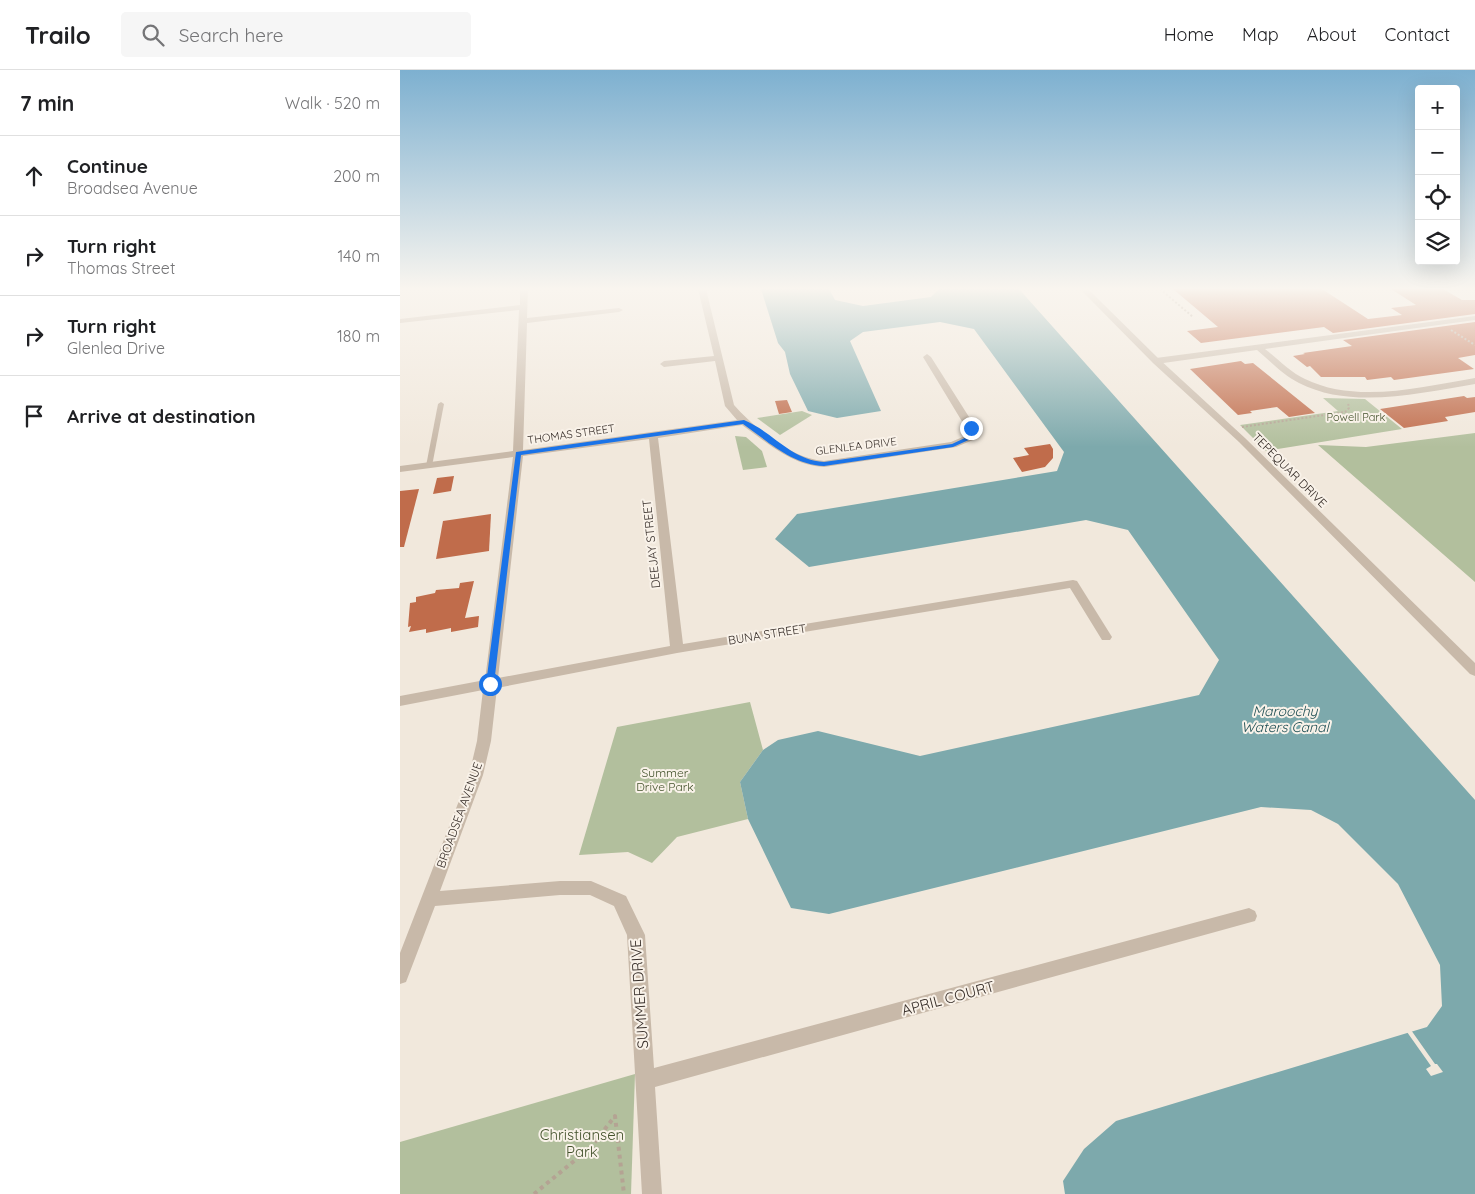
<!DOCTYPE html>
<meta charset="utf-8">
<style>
body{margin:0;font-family:Quicksand,sans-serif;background:#f6f6f6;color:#202124}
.controls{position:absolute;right:15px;top:15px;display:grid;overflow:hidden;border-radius:5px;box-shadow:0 5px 20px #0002}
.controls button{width:45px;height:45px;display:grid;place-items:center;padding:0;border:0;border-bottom:1px solid #e0e0e0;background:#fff;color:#202124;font:25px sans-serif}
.stop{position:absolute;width:15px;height:15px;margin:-11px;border:4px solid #1a73e8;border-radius:50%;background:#fff}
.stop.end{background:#1a73e8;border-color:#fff;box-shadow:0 1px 5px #0008}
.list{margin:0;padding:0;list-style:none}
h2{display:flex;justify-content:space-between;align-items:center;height:65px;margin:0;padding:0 20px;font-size:21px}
h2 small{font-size:16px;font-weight:400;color:#757577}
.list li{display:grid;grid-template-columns:32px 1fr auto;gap:15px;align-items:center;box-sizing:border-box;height:80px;padding:0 20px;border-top:1px solid #e0e0e0}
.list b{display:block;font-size:19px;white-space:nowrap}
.list p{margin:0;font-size:16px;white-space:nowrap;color:#757577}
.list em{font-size:16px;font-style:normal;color:#757577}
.icon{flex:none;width:28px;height:28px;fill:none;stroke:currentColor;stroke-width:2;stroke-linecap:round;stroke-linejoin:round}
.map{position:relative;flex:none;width:1075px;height:1124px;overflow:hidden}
header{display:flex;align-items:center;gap:30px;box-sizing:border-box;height:70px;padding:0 25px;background:#fff;border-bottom:1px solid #e0e0e0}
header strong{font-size:24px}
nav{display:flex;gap:28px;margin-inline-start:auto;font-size:18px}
.search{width:350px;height:45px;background:#f6f6f6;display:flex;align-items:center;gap:12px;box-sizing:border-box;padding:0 18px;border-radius:5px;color:#757577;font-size:19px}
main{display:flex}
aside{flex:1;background:#fff}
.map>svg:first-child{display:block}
</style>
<header>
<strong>Trailo</strong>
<div class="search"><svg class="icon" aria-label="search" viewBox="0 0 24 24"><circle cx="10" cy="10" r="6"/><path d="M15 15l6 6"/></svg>Search here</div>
<nav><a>Home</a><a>Map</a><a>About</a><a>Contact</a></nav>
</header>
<main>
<aside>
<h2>7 min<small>Walk · 520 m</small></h2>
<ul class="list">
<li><svg class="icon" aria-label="ahead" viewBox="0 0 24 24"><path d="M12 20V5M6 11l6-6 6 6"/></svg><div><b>Continue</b><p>Broadsea Avenue</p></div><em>200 m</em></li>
<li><svg class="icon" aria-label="right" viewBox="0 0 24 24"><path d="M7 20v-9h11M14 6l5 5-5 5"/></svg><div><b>Turn right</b><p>Thomas Street</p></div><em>140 m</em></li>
<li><svg class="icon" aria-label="right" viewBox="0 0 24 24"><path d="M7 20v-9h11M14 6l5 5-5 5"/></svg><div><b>Turn right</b><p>Glenlea Drive</p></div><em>180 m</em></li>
<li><svg class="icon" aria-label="arrive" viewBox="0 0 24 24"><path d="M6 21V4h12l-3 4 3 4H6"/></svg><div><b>Arrive at destination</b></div></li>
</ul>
</aside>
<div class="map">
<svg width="1075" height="1124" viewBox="0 0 1075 1124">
<rect width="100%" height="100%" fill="#f1e8dc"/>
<!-- green -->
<g fill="#b2bf9d">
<path d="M 923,328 L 965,329 L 1002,359 L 866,381 L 840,355 L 938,341 Z"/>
<path d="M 402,341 L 412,345 L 380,365 L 357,348 Z"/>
<path d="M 1075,363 L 1075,512 L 918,375 L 966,377 Z"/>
<path d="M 335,366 L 346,367 L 362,381 L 367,397 L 343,400 Z"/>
<path d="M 350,632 L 363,680 L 340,712 L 348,749 L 277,767 L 252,793 L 228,782 L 179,785 L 217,657 Z"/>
<path d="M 235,1004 L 231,1124 L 0,1124 L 0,1072 Z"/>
</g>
<!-- water -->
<path fill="#7da9ac" d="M 361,219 L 429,219 L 435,230 L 463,236 L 531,227 L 539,219 L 619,219 L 1075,730 L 1075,1124 L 665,1124 L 663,1111 L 684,1079 L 716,1051 L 1027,957 L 1042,936 L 1040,895 L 998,814 L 938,754 L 911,740 L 861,737 L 429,844 L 391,838 L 348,749 L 340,712 L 363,680 L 378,670 L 418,661 L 520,686 L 799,625 L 819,590 L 728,460 L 686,450 L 409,497 L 375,469 L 397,444 L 657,401 L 664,382 L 574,259 L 540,252 L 463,262 L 450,271 L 481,341 L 437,348 L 408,341 L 390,304 L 385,282 L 378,273 Z"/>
<!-- pier -->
<path fill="#f1e8dc" d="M 1011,960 L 1035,994 L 1037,994 L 1043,1002 L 1031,1006 L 1026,999 L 1031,996 L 1007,962 Z"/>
<!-- building -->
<g fill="#c06c4b">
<path d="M 773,219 L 922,219 L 968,249 L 1002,245 L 991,238 L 1016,235 L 991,219 L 1043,219 L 1062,230 L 1075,230 L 1075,244 L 933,263 L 924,257 L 801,273 L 787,261 L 818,257 Z"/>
<path d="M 1075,252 L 1075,285 L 1058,288 L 1074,299 L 994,310 L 991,307 L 967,310 L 965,307 L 921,307 L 910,296 L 907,297 L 893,286 L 905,284 L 903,283 L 952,276 L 943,270 Z"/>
<path d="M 841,291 L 845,294 L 853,293 L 915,343 L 889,347 L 877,337 L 850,341 L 852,343 L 838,345 L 790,299 Z"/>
<path d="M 1064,326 L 1067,328 L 1075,327 L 1075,342 L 1045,347 L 1048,351 L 1004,358 L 980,339 Z"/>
<path d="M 387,330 L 392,342 L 379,344 L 375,331 Z"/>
<path d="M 650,374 L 653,379 L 653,388 L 645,397 L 622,402 L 613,388 L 629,385 L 624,378 Z"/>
<path d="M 54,406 L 51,421 L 33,424 L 37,408 Z"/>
<path d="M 19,419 L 4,477 L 0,477 L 0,421 Z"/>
<path d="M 91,444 L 89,481 L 36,489 L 43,451 Z"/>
<path d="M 74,511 L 65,548 L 79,546 L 78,557 L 51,562 L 51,558 L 26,563 L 26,559 L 9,562 L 11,556 L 8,557 L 10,533 L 16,532 L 16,527 L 35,523 L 36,520 L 59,518 L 60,513 Z"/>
</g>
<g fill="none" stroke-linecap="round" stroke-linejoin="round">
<!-- path-far1 -->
<g stroke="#b4a393" stroke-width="2" stroke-dasharray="2 2" stroke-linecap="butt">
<path d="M 760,219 L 793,247"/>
<path d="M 1051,260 L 1075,275"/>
<path d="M 842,357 L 945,342 L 949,338 L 948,333"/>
</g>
<!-- path -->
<path stroke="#b4a393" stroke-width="4" stroke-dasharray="4 4" stroke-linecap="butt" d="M 134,1124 L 191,1077 L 215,1046 L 224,1124"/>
<!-- service -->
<path fill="#c8b9a9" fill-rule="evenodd" d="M 41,332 L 44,334 L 32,396 L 29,398 L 26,396 L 38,334 Z"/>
<!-- minor -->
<g fill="#c8b9a9" fill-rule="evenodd">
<path d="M 120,219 L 128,219 L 127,248 L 219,238 L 223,240 L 219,242 L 127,253 L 123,380 L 337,350 L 325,336 L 315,291 L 264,297 L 260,294 L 264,291 L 314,286 L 298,219 L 306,219 L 334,335 C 355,359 393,389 424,391 L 551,372 L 565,366 L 566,358 L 523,287 L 527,284 L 531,287 L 576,358 L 573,370 L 556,377 L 424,397 C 391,395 368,373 342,355 L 258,368 L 283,574 L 673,510 L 677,511 L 712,567 L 710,570 L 702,570 L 670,518 L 277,583 L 97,618 L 91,671 L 83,705 L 40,821 L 160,811 L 191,811 L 226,826 L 245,865 L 254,998 L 849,838 L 855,841 L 857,846 L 855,851 L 255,1017 L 262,1124 L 242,1124 L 227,865 L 214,836 L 190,825 L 160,825 L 35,836 L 6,912 L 0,914 L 0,883 L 69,705 L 77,671 L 83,620 L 0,636 L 0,626 L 85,610 L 113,387 L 0,402 L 0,396 L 113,381 L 119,240 L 0,253 L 0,249 L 120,235 ZM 249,369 L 270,576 L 98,608 L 123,386 Z"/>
<path d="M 1075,246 L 1075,250 L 865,279 C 878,289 890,302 905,309 C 956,334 1022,317 1075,308 L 1075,314 C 1019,323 952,340 899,313 C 883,305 870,291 857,280 L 756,294 L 752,291 L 756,288 Z"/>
</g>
<!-- tertiary -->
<path fill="#c8b9a9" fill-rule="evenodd" d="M 680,219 L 688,219 L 759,289 L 845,368 L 1075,593 L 1075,606 L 1070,604 L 839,372 L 753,293 Z"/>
</g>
<!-- sky -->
<linearGradient id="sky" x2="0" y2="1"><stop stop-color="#7db0d0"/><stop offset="0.58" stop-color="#f9f5ef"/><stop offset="1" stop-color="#f9f5ef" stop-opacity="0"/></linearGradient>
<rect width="1075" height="377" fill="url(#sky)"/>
<!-- route -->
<path fill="#1a73e8" d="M 344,350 C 373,362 391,390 424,392 L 552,374 L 567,367 L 568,358 L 571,356 L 574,358 L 573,368 L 553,377 L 424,396 C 391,394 369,372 343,354 L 121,385 L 94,614 L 90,617 L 87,616 L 86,614 L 116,382 Z"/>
<g text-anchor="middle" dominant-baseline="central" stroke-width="4" stroke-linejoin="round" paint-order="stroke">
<!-- far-park labels -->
<g font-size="11" fill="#44532d" stroke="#f9f2e9">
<text x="956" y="347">Powell Park</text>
</g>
<!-- far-street labels -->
<g font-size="11" fill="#362d28" stroke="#f9f2e9">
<text transform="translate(171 364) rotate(-8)">THOMAS STREET</text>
<text transform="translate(456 376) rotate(-7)">GLENLEA DRIVE</text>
</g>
<!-- street labels -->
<g font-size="12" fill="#362d28" stroke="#f9f2e9">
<text transform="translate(890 400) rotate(45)">TEPEQUAR DRIVE</text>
<text transform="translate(251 474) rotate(-96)">DEEJAY STREET</text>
<text transform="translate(367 564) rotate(-9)">BUNA STREET</text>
<text transform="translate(59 745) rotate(-70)">BROADSEA AVENUE</text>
</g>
<!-- park labels -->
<g font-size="12" fill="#44532d" stroke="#f9f2e9">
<text x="265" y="702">Summer<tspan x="265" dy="14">Drive Park</tspan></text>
</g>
<!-- water labels -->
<g font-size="14" font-style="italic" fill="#205055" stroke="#f9f2e9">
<text x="885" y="641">Maroochy<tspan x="885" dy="16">Waters Canal</tspan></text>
</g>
<!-- near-street labels -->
<g font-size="15" fill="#362d28" stroke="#f9f2e9">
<text transform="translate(239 924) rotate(-94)">SUMMER DRIVE</text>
<text transform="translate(548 928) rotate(-15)">APRIL COURT</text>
</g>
<!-- near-park labels -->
<g font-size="15" fill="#44532d" stroke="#f9f2e9">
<text x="182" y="1064">Christiansen<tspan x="182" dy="17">Park</tspan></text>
</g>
</g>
</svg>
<div class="controls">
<button>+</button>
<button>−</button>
<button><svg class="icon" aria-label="locate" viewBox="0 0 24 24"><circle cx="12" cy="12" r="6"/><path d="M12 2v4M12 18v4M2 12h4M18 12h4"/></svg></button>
<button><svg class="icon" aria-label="layers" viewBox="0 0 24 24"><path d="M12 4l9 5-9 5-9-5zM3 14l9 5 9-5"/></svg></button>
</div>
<div class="stop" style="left:90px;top:614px"></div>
<div class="stop end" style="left:571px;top:358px"></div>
</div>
</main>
